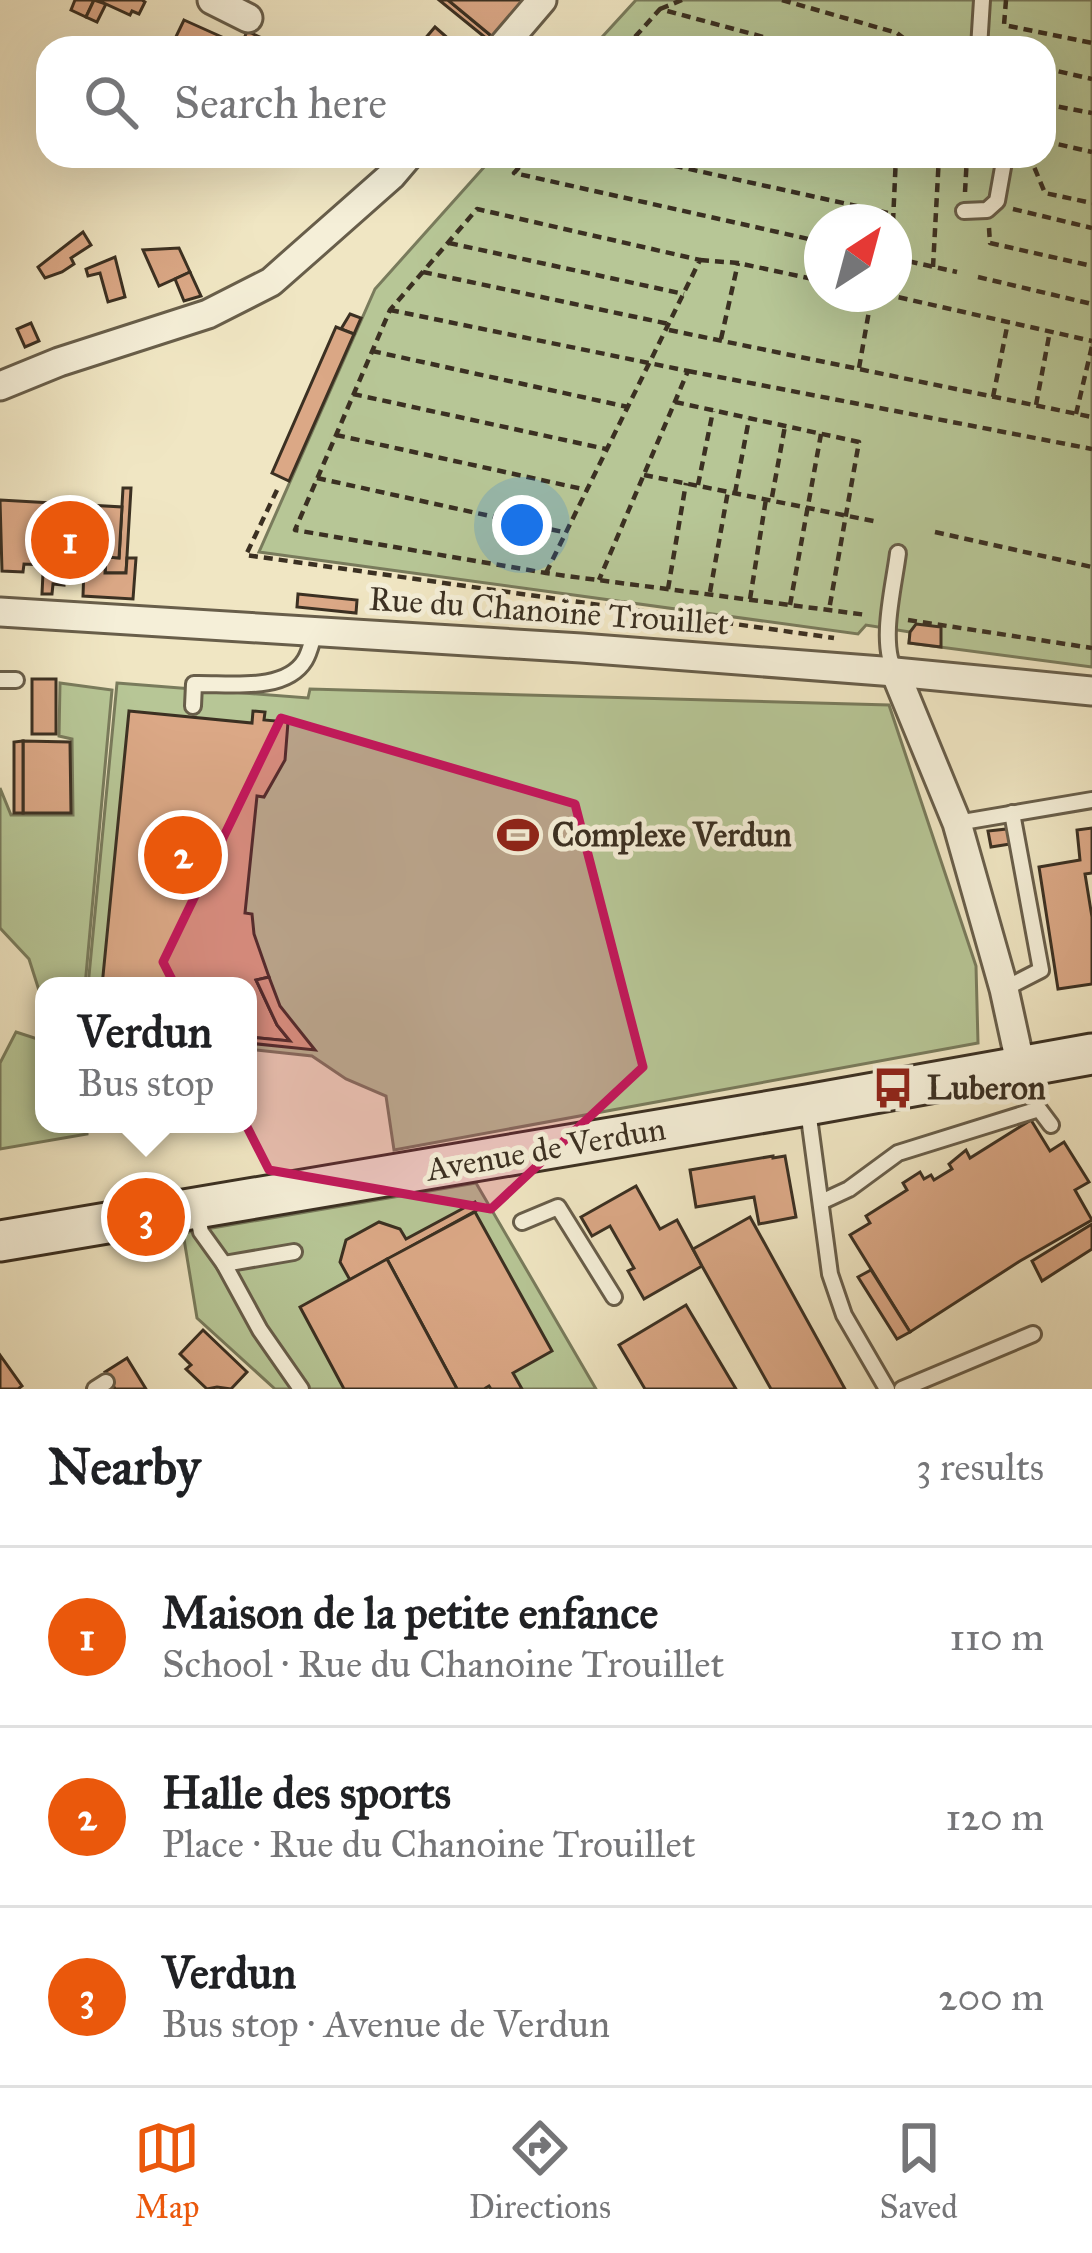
<!DOCTYPE html>
<meta charset="utf-8">
<style>
body{margin:0;font-family:"IM FELL Great Primer",serif;background:#f2f2f2;color:#202124}
.compass{position:absolute;left:804px;top:204px;width:108px;height:108px;border-radius:50%;background:#fff;box-shadow:0 12px 48px #0002;rotate:36deg}
.you{position:absolute;left:522px;top:525px;width:42px;height:42px;margin:-30px;border:9px solid #fff;border-radius:50%;background:#1a73e8;box-shadow:0 0 0 18px #1a73e833}
.badge{display:grid;place-items:center;width:78px;height:78px;border-radius:50%;background:#ea580c;color:#fff;font-size:39px;font-weight:700}
.pin{position:absolute;translate:-50% -50%;border:6px solid #fff;box-shadow:0 3px 12px #0006}
.popup{position:absolute;left:35px;top:977px;width:222px;height:156px;box-sizing:border-box;display:grid;place-content:center;border-radius:24px;background:#fff;filter:drop-shadow(0 3px 9px #0005);font-size:39px;white-space:nowrap;color:#757577}
.popup b{font-size:45px;color:#202124}
.popup::after{content:'';position:absolute;left:50%;top:100%;margin-left:-24px;border:24px solid transparent;border-top-color:#fff}
.list{margin:0;padding:0;list-style:none}
h2{display:flex;justify-content:space-between;align-items:center;height:156px;margin:0;padding:0 48px;font-size:51px}
h2 small{font-size:39px;font-weight:400;color:#757577}
.list li{display:grid;grid-template-columns:78px 1fr auto;gap:36px;align-items:center;box-sizing:border-box;height:180px;padding:0 48px;border-top:3px solid #e0e0e0}
.list b{display:block;font-size:45px;white-space:nowrap}
.list p{margin:0;font-size:39px;white-space:nowrap;color:#757577}
.list em{font-size:39px;font-style:normal;color:#757577}
.icon{flex:none;width:66px;height:66px;fill:none;stroke:currentColor;stroke-width:2;stroke-linecap:round;stroke-linejoin:round}
.map{position:relative;flex:none;width:1092px;height:1389px;overflow:hidden}
.search{position:absolute;background:#fff;box-shadow:0 12px 48px #0002;left:36px;right:36px;top:36px;height:132px;display:flex;align-items:center;gap:30px;box-sizing:border-box;padding:0 42px;border-radius:36px;color:#757577;font-size:45px}
.sheet{height:696px;background:#fff}
nav{display:flex;justify-content:space-around;align-items:center;box-sizing:border-box;height:168px;border-top:3px solid #e0e0e0;background:#fff;font-size:33px;color:#757577}
nav a{display:grid;justify-items:center;gap:6px}
nav .on{color:#ea580c}
.map>svg:first-child{display:block}
</style>
<div class="map">
<svg width="1092" height="1389" viewBox="0 0 1092 1389">
<rect width="100%" height="100%" fill="#f0e6c3"/>
<filter id="stains"><feTurbulence type="fractalNoise" baseFrequency=".00167" numOctaves="4"/><feColorMatrix values="0 0 0 0 .2 0 0 0 0 .09 0 0 0 0 .02 0 0 0 .5 -.17"/></filter>
<radialGradient id="worn" r=".72"><stop offset=".6" stop-color="#630" stop-opacity="0"/><stop offset="1" stop-color="#630" stop-opacity=".3"/></radialGradient>
<!-- green -->
<g fill="#b7c696" stroke="#797b5c" stroke-width="3" fill-rule="evenodd">
<path d="M 636,0 L 1092,0 L 1092,667 L 909,643 L 910,632 L 866,625 L 858,634 L 259,552 L 375,289 L 494,156 L 1044,156 L 1044,48 L 592,48 ZM 822,222 L 894,222 L 894,294 L 822,294 Z"/>
<path d="M 60,683 L 112,690 L 85,986 L 44,986 L 44,1006 L 29,959 L 0,928 L 0,788 L 11,815 L 73,815 L 72,739 L 59,736 Z"/>
<path d="M 117,683 L 308,698 L 310,689 L 889,705 L 976,966 L 978,1043 L 394,1150 L 386,1096 L 346,1079 L 312,1056 L 248,1049 L 248,986 L 88,986 Z"/>
<path d="M 16,1032 L 44,1041 L 44,1124 L 87,1124 L 87,1134 L 0,1149 L 0,1063 Z"/>
<path d="M 476,1183 L 596,1389 L 275,1389 L 197,1318 L 183,1233 Z"/>
</g>
<!-- building -->
<g fill="#dba886" stroke="#3b3022" stroke-width="3">
<path d="M 75,0 L 94,0 L 86,17 L 71,10 Z"/>
<path d="M 94,0 L 106,4 L 97,22 L 86,17 Z"/>
<path d="M 97,0 L 142,0 L 145,2 L 139,14 L 132,11 L 130,15 Z"/>
<path d="M 439,0 L 448,0 L 495,39 L 492,43 Z"/>
<path d="M 448,0 L 527,0 L 495,39 Z"/>
<path d="M 184,20 L 233,42 L 231,48 L 171,47 Z"/>
<path d="M 435,27 L 459,48 L 417,48 Z"/>
<path d="M 247,31 L 264,39 L 271,48 L 250,48 L 251,42 L 244,39 Z"/>
<path d="M 83,232 L 91,245 L 71,258 L 74,264 L 62,272 L 45,278 L 38,267 Z"/>
<path d="M 179,248 L 190,272 L 159,286 L 143,250 Z"/>
<path d="M 115,257 L 125,297 L 108,302 L 100,273 L 88,276 L 86,269 Z"/>
<path d="M 190,272 L 201,296 L 184,301 L 175,279 Z"/>
<path d="M 350,314 L 361,318 L 354,334 L 341,329 Z"/>
<path d="M 31,323 L 39,341 L 25,347 L 17,329 Z"/>
<path d="M 336,327 L 354,334 L 289,481 L 272,473 Z"/>
<path d="M 123,488 L 131,488 L 126,573 L 105,573 L 106,557 L 119,558 Z"/>
<path d="M 0,500 L 122,507 L 119,558 L 106,557 L 105,573 L 126,573 L 127,558 L 136,558 L 133,599 L 83,596 L 84,568 L 65,566 L 64,575 L 43,573 L 44,565 L 24,564 L 23,572 L 2,571 Z"/>
<path d="M 43,573 L 64,575 L 64,585 L 53,584 L 52,594 L 42,594 Z"/>
<path d="M 298,594 L 357,600 L 356,613 L 297,607 Z"/>
<path d="M 916,624 L 941,627 L 941,647 L 909,643 L 910,632 Z"/>
<rect x="32" y="679" width="24" height="55"/>
<path d="M 129,711 L 252,723 L 253,711 L 265,712 L 264,720 L 288,722 L 285,760 L 264,797 L 257,796 L 245,913 L 252,914 L 254,934 L 269,977 L 256,980 L 277,1025 L 290,1041 L 248,1037 L 248,986 L 102,986 Z"/>
<path d="M 23,741 L 70,742 L 71,813 L 23,813 Z"/>
<path d="M 23,741 L 23,813 L 14,813 L 14,742 Z"/>
<path d="M 1092,828 L 1092,873 L 1085,874 L 1092,917 L 1092,984 L 1058,989 L 1039,867 L 1080,860 L 1077,830 Z"/>
<path d="M 1007,829 L 1010,844 L 991,847 L 988,831 Z"/>
<path d="M 269,977 L 280,1006 L 315,1050 L 248,1043 L 248,1037 L 290,1041 L 277,1025 L 256,980 Z"/>
<path d="M 1031,1120 L 1050,1151 L 1064,1142 L 1089,1182 L 1075,1190 L 1092,1220 L 1020,1261 L 910,1332 L 850,1235 L 870,1223 L 866,1216 L 907,1190 L 903,1183 L 920,1172 L 924,1179 L 931,1175 L 934,1180 L 952,1169 L 949,1164 L 966,1150 L 970,1158 Z"/>
<path d="M 773,1156 L 773,1158 L 785,1156 L 796,1217 L 759,1224 L 754,1197 L 696,1207 L 690,1170 Z"/>
<path d="M 636,1186 L 660,1229 L 677,1220 L 702,1266 L 644,1299 L 628,1271 L 634,1268 L 610,1226 L 592,1236 L 581,1217 Z"/>
<path d="M 475,1202 L 479,1209 L 350,1280 L 340,1262 L 346,1240 L 379,1222 L 400,1229 L 406,1239 Z"/>
<path d="M 475,1212 L 552,1351 L 513,1373 L 522,1389 L 491,1389 L 489,1386 L 484,1389 L 457,1389 L 387,1259 Z"/>
<path d="M 750,1217 L 845,1389 L 771,1389 L 702,1266 L 693,1249 Z"/>
<path d="M 1092,1224 L 1092,1249 L 1042,1281 L 1032,1261 Z"/>
<path d="M 387,1259 L 457,1389 L 344,1389 L 300,1307 Z"/>
<path d="M 871,1270 L 910,1332 L 897,1339 L 858,1277 Z"/>
<path d="M 686,1305 L 736,1389 L 645,1389 L 619,1345 Z"/>
<path d="M 203,1330 L 247,1372 L 231,1389 L 217,1387 L 207,1389 L 186,1369 L 191,1365 L 180,1354 Z"/>
<path d="M 0,1355 L 22,1386 L 18,1389 L 0,1389 Z"/>
<path d="M 127,1358 L 146,1389 L 111,1389 L 114,1387 L 105,1372 Z"/>
</g>
<g fill="none" stroke-linecap="round" stroke-linejoin="round">
<!-- service casing -->
<g stroke="#685e4a" stroke-width="20">
<g id="service">
<path d="M 979,48 L 982,0"/>
<path d="M 964,211 L 987,210 L 997,201 L 1005,156"/>
<path d="M 895,672 C 879,642 894,586 898,553"/>
<path d="M 0,680 L 16,680"/>
<path d="M 193,706 L 194,684 C 228,683 285,693 305,660 C 310,652 312,640 315,632"/>
<path d="M 957,823 L 1092,800"/>
<path d="M 1004,989 L 1041,970 L 1012,813"/>
<path d="M 808,1110 L 830,1274 L 844,1315 L 887,1389"/>
<path d="M 821,1202 L 849,1189 L 898,1153 L 1039,1109 L 1051,1125"/>
<path d="M 197,1213 L 201,1232 L 224,1264 L 260,1330 L 301,1389"/>
<path d="M 522,1222 L 558,1207 L 614,1297"/>
<path d="M 224,1264 L 294,1252"/>
<path d="M 95,1389 L 106,1382"/>
<path d="M 902,1389 L 1033,1334"/>
</g>
</g>
<!-- minor casing -->
<g stroke="#685e4a" stroke-width="33">
<g id="minor">
<path d="M 212,0 L 248,18"/>
<path d="M 501,48 L 542,0"/>
<path d="M 0,386 L 59,362 L 208,314 L 271,282 L 391,176 L 408,156"/>
<path d="M 0,612 L 581,648 L 895,672 L 1092,691"/>
<path d="M 895,672 L 957,823 L 1004,989 L 1021,1067"/>
</g>
</g>
<!-- secondary casing -->
<g stroke="#3b3022" stroke-width="45">
<path id="secondary" d="M 0,1241 L 807,1105 L 1092,1054"/>
</g>
<!-- path -->
<g stroke="#3b3022" stroke-width="4.5" stroke-dasharray="9 6" stroke-linecap="butt">
<path d="M 782,0 L 897,33 L 916,48"/>
<path d="M 1006,0 L 1004,25 L 1092,43"/>
<path d="M 660,9 L 682,0"/>
<path d="M 629,44 L 644,48"/>
<path d="M 625,48 L 660,9 L 804,48"/>
<path d="M 1044,68 L 1092,79"/>
<path d="M 1044,104 L 1092,113"/>
<path d="M 1044,141 L 1092,152"/>
<path d="M 529,156 L 514,173 L 822,242"/>
<path d="M 630,156 L 893,214"/>
<path d="M 808,156 L 842,164 L 844,156"/>
<path d="M 1024,165 L 1032,162 L 1045,193 L 1092,203"/>
<path d="M 965,192 L 967,156"/>
<path d="M 1013,209 L 1092,228"/>
<path d="M 893,222 L 896,156"/>
<path d="M 989,228 L 990,243 L 1092,266"/>
<path d="M 449,243 L 684,294"/>
<path d="M 894,258 L 957,272"/>
<path d="M 700,260 L 738,263 L 822,281"/>
<path d="M 933,267 L 939,156"/>
<path d="M 423,272 L 669,324"/>
<path d="M 978,277 L 1092,304"/>
<path d="M 884,294 L 1092,341"/>
<path d="M 390,310 L 688,371 L 599,580"/>
<path d="M 669,330 L 1092,417"/>
<path d="M 721,339 L 738,263"/>
<path d="M 372,351 L 628,407"/>
<path d="M 859,368 L 872,294"/>
<path d="M 688,371 L 1092,449"/>
<path d="M 353,394 L 606,449"/>
<path d="M 993,397 L 1008,322"/>
<path d="M 675,402 L 859,442 L 829,610"/>
<path d="M 1036,405 L 1050,331"/>
<path d="M 1076,414 L 1092,346"/>
<path d="M 336,435 L 587,490"/>
<path d="M 644,475 L 878,522"/>
<path d="M 317,478 L 563,532"/>
<path d="M 698,485 L 713,411"/>
<path d="M 277,490 L 246,555 L 834,638"/>
<path d="M 735,493 L 749,419"/>
<path d="M 772,497 L 785,426"/>
<path d="M 935,532 L 1092,567"/>
<path d="M 546,573 L 700,260 L 477,209 L 390,310 L 295,530 L 546,573 L 567,576 L 867,615"/>
<path d="M 668,589 L 686,483"/>
<path d="M 710,592 L 728,491"/>
<path d="M 750,599 L 766,499"/>
<path d="M 790,605 L 821,434"/>
<path d="M 908,620 L 1092,648"/>
</g>
<!-- service -->
<use href="#service" stroke="#f5efd8" stroke-width="14"/>
<!-- minor -->
<use href="#minor" stroke="#f5efd8" stroke-width="27"/>
<!-- secondary -->
<use href="#secondary" stroke="#f5efd8" stroke-width="39"/>
</g>
<!-- marked area -->
<path fill="#c2185b" fill-opacity="0.2" stroke="#c2185b" stroke-width="9" stroke-linejoin="round" d="M 281,718 L 575,804 L 643,1067 L 491,1209 L 269,1170 L 163,962 Z"/>
<!-- icons -->
<defs>
<g id="stadium-bare" transform="scale(3.24)"><path d="M0-5a6.5 5 0 1 0 0 10a6.5 5 0 1 0 0-10ZM-3.5-1.8h7v3.6h-7Z" fill="#8f2418" stroke="#f5efd8" stroke-width="2.5" paint-order="stroke"/></g>
<g id="bus-bare" transform="scale(3.24)"><path d="M-5-6H5V4H4V6H2V4H-2V6H-4V4H-5ZM-3.5-4V0h7V-4ZM-3.5 1.2v1.5H-2V1.2ZM2 1.2v1.5H3.5V1.2Z" fill="#8f2418" stroke="#f5efd8" stroke-width="2.5" paint-order="stroke"/></g>
</defs>
<g fill-rule="evenodd">
<use href="#stadium-bare" x="518" y="835"/>
<use href="#bus-bare" x="893" y="1088"/>
</g>
<g text-anchor="middle" dominant-baseline="central" stroke-width="10" stroke-linejoin="round" paint-order="stroke">
<!-- street labels -->
<g font-size="33" fill="#3b3022" stroke="#f5efd8">
<text transform="translate(549 611) rotate(4)">Rue du Chanoine Trouillet</text>
<text transform="translate(546 1149) rotate(-10)">Avenue de Verdun</text>
</g>
<!-- poi labels -->
<g font-size="33" font-weight="bold" fill="#3b3022" stroke="#f5efd8" text-anchor="start">
<text x="552" y="835">Complexe Verdun</text>
<text x="927" y="1088">Luberon</text>
</g>
</g>
<rect width="100%" height="100%" filter="url(#stains)"/>
<rect width="100%" height="100%" fill="url(#worn)"/>
</svg>
<svg class="compass" viewBox="-18 -18 36 36"><path d="M0-13l5 13h-10z" fill="#e53935"/><path d="M0 13l5-13h-10z" fill="#757577"/></svg>
<div class="you"></div>
<div class="pin badge" style="left:70px;top:540px">1</div>
<div class="pin badge" style="left:183px;top:855px">2</div>
<div class="pin badge" style="left:146px;top:1217px">3</div>
<div class="popup"><b>Verdun</b>Bus stop</div>
<div class="search"><svg class="icon" aria-label="search" viewBox="0 0 24 24"><circle cx="10" cy="10" r="6"/><path d="M15 15l6 6"/></svg>Search here</div>
</div>
<section class="sheet">
<h2>Nearby<small>3 results</small></h2>
<ul class="list">
<li><span class="badge">1</span><div><b>Maison de la petite enfance</b><p>School · Rue du Chanoine Trouillet</p></div><em>110 m</em></li>
<li><span class="badge">2</span><div><b>Halle des sports</b><p>Place · Rue du Chanoine Trouillet</p></div><em>120 m</em></li>
<li><span class="badge">3</span><div><b>Verdun</b><p>Bus stop · Avenue de Verdun</p></div><em>200 m</em></li>
</ul>
</section>
<nav>
<a class="on"><svg class="icon" aria-label="map" viewBox="0 0 24 24"><path d="M3 6l6-2 6 2 6-2v14l-6 2-6-2-6 2zM9 4v14M15 6v14"/></svg>Map</a>
<a><svg class="icon" aria-label="directions" viewBox="0 0 24 24"><path d="M12 3l9 9-9 9-9-9zM9 14v-3h6M13 9l2 2-2 2"/></svg>Directions</a>
<a><svg class="icon" aria-label="saved" viewBox="0 0 24 24"><path d="M7 4h10v16l-5-4-5 4z"/></svg>Saved</a>
</nav>
